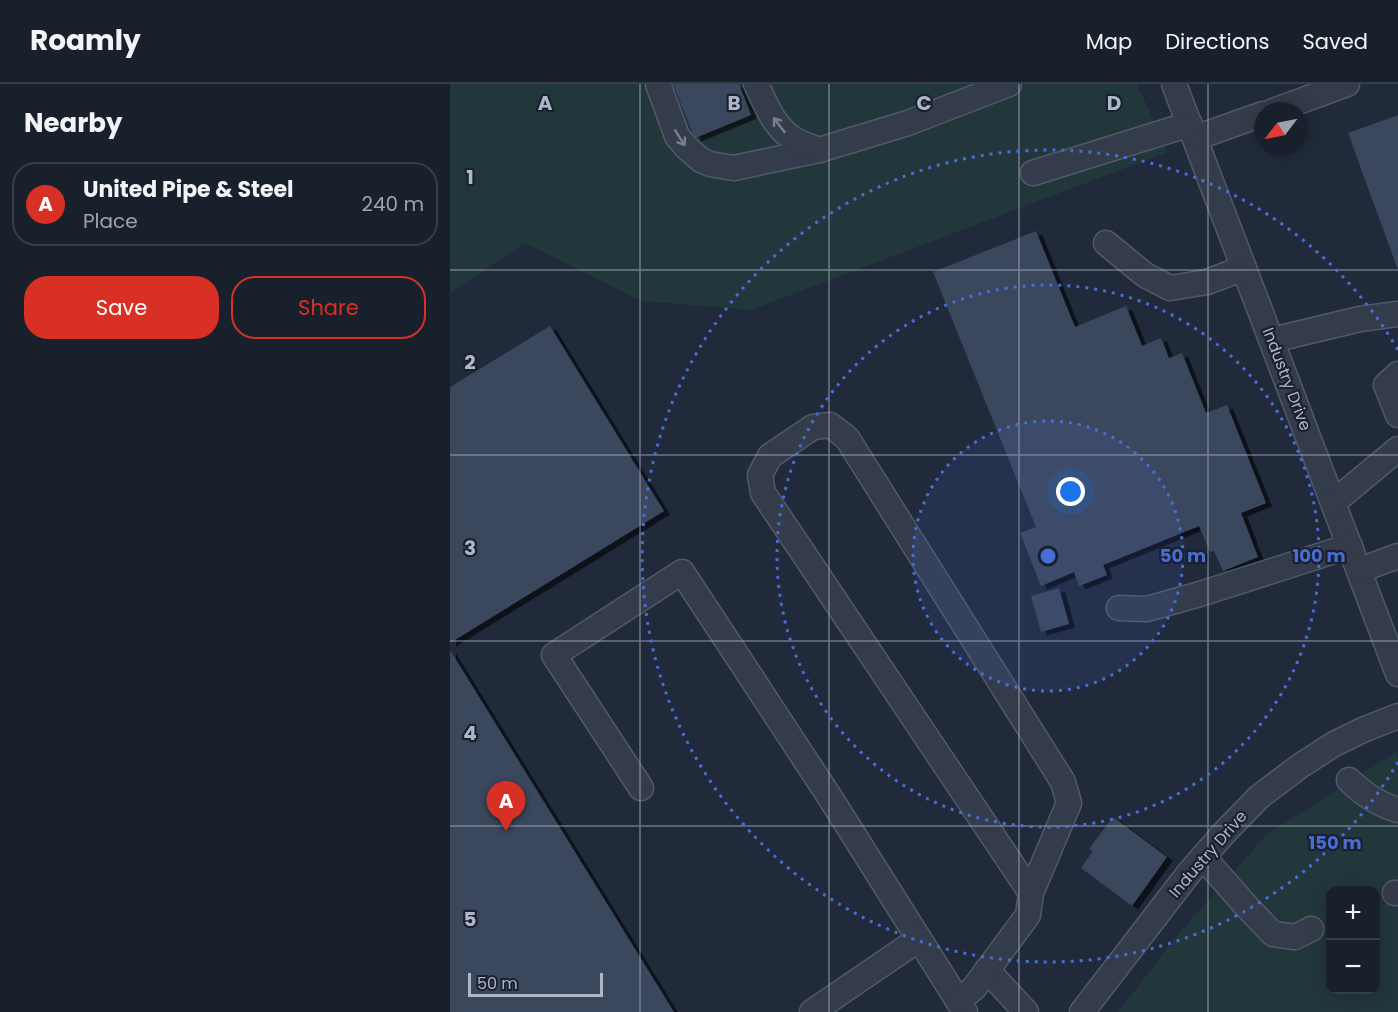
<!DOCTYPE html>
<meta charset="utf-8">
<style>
body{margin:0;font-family:Poppins,sans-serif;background:#212834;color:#f1f3f6}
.controls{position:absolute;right:18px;bottom:18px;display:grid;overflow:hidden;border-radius:12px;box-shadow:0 3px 15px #0003}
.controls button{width:54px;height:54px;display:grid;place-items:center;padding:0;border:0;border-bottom:2px solid #363e48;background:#18202c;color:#f1f3f6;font:30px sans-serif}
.compass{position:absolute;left:804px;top:18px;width:54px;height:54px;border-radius:50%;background:#18202c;box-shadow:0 3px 15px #0003;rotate:238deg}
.scale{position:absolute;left:18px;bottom:15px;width:135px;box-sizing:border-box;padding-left:6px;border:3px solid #aeb6c8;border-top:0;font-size:16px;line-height:21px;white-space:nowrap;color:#aeb6c8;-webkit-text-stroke:4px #192130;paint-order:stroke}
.you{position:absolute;left:621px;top:408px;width:21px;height:21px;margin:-15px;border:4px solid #fff;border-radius:50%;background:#1a73e8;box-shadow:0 0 0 9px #1a73e833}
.badge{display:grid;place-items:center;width:39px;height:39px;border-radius:50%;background:#d93025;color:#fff;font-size:20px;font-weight:700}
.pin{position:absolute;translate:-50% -50px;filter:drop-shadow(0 2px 3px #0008)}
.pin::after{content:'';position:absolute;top:32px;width:21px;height:18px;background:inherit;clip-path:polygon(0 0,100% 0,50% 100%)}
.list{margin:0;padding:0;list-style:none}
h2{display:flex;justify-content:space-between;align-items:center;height:78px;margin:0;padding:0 24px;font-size:26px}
h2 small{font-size:20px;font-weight:400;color:#9fa3a9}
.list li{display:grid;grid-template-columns:39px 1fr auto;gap:18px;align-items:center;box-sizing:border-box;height:84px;margin:0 12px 12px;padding:0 12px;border:2px solid #363e48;border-radius:24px}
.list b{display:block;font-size:22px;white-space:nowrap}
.list p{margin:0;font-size:20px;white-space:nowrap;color:#9fa3a9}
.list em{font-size:20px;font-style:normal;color:#9fa3a9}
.actions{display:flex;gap:12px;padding:18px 24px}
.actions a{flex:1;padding:14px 0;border:2px solid #d93025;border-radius:24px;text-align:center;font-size:21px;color:#d93025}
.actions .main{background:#d93025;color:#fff}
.map{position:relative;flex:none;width:948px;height:928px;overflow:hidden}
header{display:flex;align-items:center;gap:36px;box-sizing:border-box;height:84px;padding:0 30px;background:#18202c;border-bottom:2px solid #363e48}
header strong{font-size:28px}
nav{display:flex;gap:33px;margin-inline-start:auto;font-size:21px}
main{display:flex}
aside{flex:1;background:#18202c}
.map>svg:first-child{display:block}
</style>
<header>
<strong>Roamly</strong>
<nav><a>Map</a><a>Directions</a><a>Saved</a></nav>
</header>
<main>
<aside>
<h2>Nearby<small></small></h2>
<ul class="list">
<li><span class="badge">A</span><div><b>United Pipe &amp; Steel</b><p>Place</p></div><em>240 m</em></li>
</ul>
<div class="actions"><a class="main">Save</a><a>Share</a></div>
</aside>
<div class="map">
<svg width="948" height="928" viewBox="0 0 948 928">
<defs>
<filter id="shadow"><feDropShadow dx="6" dy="3.5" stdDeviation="0" flood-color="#0009"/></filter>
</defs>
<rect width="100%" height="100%" fill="#202a3b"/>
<!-- green -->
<g fill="#22373c" fill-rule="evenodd">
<path d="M 0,0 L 687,0 L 718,68 L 301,226 L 191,217 L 75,159 L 0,210 Z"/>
<path d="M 946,668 L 948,674 L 948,928 L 668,928 L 726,853 L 816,751 ZM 880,806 L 926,806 L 926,906 L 880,906 Z"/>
</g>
<!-- building -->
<g fill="#3b465c" filter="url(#shadow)">
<path d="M 223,0 L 289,0 L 301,31 L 245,54 Z"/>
<path d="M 948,31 L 948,186 L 898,49 Z"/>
<path d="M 586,147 L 625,243 L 676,222 L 692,262 L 711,254 L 719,274 L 732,269 L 756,329 L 777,321 L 816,419 L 791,429 L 808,473 L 773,487 L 764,467 L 760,468 L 749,442 L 653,481 L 657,491 L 629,502 L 624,488 L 591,502 L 570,449 L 586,443 L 483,188 Z"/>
<path d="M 100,242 L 214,427 L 0,559 L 0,303 Z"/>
<path d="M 609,504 L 619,540 L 591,548 L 581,512 Z"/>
<path d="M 0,566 L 224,928 L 0,928 Z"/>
<path d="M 663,733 L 717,773 L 682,822 L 631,784 L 643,767 L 639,765 Z"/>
</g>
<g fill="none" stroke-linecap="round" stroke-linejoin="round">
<!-- minor casing -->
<g stroke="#515969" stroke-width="27">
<g id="minor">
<path d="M 208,0 L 227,52 L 237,64 L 251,76 L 260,80 L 284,84 L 369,66 L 458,39 L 559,0"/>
<path d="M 306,0 C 316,21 325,46 347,57 C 354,61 362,63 369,66"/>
<path d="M 724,0 L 948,590"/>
<path d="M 823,27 L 897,0"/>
<path d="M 745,54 L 813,30"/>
<path d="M 583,89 L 740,40"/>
<path d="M 656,159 L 695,191 L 720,204 L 757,198 L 794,184"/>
<path d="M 822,256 L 910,235 L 948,230"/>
<path d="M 948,290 L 936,301 L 948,331"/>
<path d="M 884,418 L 948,365"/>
<path d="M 910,486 L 948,472"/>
<path d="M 669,524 L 697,525 L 750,510 L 900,462"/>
<path d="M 899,696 C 912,709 930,721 948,726"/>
<path d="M 191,704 L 104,571 L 232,488 L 381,715 L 515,928"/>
<path d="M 753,773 L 798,824 L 823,850 L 845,853 L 861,845"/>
<path d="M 945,809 L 948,809"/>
<path d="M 537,886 L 576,928"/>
<path d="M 508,917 L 524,904 L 578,831 L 581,809 L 313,409 L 310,391 L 320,372 L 363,343 L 380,341 L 397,354 L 613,698 L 619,719 L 581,809"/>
<path d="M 362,928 L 469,855"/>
<path d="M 632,928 L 739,789 L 774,749 L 809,713 L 850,682 L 884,660 L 915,645 L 948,632"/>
</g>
</g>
<!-- minor -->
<use href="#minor" stroke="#343c4b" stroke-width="24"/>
</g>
<!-- one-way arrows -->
<defs><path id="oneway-shaft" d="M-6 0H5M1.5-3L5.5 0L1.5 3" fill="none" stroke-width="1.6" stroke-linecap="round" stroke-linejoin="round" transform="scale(1.5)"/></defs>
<g stroke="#777f90">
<use href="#oneway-shaft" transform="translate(329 41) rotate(-128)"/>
<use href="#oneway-shaft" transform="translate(230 54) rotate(58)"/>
</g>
<!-- grid -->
<path fill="none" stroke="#aeb6c8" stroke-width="1.5" stroke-opacity="0.55" d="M 190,0 L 190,928M 379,0 L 379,928M 569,0 L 569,928M 758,0 L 758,928M 0,186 L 948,186M 0,371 L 948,371M 0,557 L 948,557M 0,742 L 948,742"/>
<!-- distance rings -->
<circle cx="598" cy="472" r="135" fill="#486dd3" fill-opacity=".12"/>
<g fill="none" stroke="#486dd3" stroke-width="3" stroke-dasharray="3 6">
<circle cx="598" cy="472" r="135"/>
<circle cx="598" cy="472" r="271"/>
<path d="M948 678A406 406 0 1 1 948 266"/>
</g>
<g text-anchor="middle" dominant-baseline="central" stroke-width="4.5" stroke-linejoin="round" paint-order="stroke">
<!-- street labels -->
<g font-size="16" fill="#aeb6c8" stroke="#192130">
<text transform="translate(837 295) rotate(69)">Industry Drive</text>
<text transform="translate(758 770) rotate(-49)">Industry Drive</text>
</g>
</g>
<g font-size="20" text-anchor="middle" font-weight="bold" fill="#aeb6c8" stroke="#192130" stroke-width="4.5" stroke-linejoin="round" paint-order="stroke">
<text x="95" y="26">A</text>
<text x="284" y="26">B</text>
<text x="474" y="26">C</text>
<text x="664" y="26">D</text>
<text x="20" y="100">1</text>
<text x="20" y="285">2</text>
<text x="20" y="471">3</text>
<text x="20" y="656">4</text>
<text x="20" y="842">5</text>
</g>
<circle cx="598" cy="472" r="9" fill="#486dd3" stroke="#192130" stroke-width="3"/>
<g font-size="18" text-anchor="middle" font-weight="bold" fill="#486dd3" stroke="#192130" stroke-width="4.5" stroke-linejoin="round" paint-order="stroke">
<text x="733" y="478">50 m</text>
<text x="869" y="478">100 m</text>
<text x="885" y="765">150 m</text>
</g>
</svg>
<div class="controls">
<button>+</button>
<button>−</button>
</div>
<svg class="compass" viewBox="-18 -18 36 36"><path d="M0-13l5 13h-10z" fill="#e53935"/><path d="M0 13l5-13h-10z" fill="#9fa3a9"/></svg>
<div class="scale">50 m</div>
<div class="you"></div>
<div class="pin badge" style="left:56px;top:747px">A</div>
</div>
</main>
